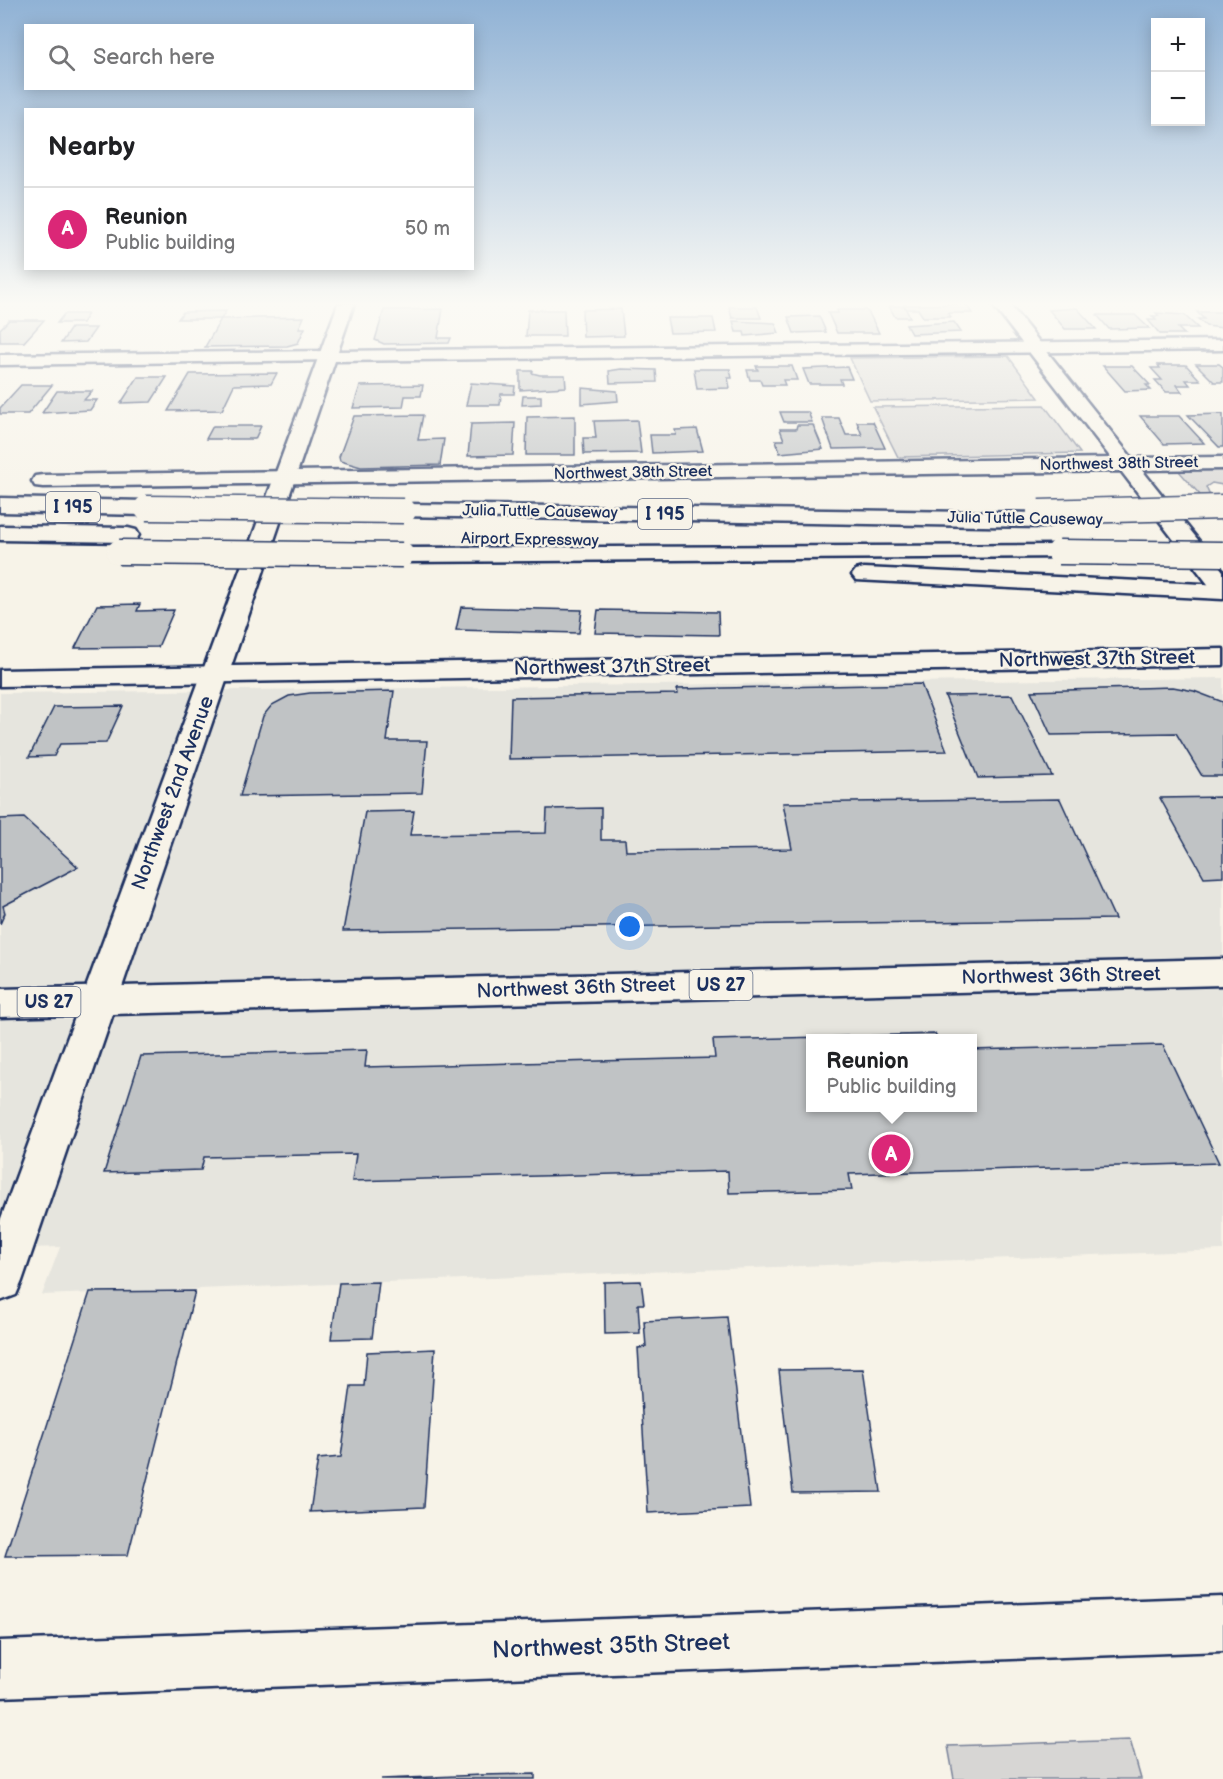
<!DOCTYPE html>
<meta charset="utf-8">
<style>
body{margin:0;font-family:"Balsamiq Sans",sans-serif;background:#f2f2f2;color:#202124}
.controls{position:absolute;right:18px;top:18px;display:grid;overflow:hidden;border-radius:0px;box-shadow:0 3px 15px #0003}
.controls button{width:54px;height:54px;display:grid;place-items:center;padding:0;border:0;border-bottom:2px solid #e0e0e0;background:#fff;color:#202124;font:30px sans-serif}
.you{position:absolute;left:630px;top:927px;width:21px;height:21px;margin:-15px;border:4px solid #fff;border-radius:50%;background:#1a73e8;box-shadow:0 0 0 9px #1a73e833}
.badge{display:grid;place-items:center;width:39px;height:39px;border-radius:50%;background:#db2777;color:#fff;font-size:20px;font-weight:700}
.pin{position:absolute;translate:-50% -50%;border:3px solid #fff;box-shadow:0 2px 6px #0006}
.popup{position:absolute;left:806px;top:1034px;width:171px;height:78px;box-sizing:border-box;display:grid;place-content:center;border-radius:0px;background:#fff;filter:drop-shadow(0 2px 4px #0005);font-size:20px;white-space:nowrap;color:#757577}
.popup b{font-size:22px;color:#202124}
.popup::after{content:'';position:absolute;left:50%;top:100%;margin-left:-12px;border:12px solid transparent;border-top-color:#fff}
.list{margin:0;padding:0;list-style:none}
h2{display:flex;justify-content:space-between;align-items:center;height:78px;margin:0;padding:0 24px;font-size:26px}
h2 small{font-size:20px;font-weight:400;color:#757577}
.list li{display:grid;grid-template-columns:39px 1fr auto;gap:18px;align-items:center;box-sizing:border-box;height:84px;padding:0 24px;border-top:2px solid #e0e0e0}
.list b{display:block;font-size:22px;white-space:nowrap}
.list p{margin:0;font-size:20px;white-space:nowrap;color:#757577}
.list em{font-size:20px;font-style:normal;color:#757577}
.icon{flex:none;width:33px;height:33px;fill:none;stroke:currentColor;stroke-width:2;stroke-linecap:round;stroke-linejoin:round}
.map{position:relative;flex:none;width:1223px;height:1779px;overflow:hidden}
.search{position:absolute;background:#fff;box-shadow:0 3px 15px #0003;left:24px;top:24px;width:450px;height:66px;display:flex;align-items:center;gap:15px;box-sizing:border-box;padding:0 21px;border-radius:0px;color:#757577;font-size:22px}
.panel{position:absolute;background:#fff;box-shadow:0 3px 15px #0003;left:24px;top:108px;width:450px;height:162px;border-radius:0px}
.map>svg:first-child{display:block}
</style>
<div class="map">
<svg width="1223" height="1779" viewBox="0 0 1223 1779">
<rect width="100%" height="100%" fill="#f7f3e8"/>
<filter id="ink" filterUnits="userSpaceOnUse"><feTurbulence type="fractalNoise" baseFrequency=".0167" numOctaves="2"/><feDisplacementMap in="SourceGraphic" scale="12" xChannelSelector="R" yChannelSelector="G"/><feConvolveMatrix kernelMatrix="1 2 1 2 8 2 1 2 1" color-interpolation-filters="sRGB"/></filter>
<g filter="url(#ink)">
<!-- built -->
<path fill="#e6e5de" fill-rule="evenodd" d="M 1223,678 L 1223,1250 L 42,1295 L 60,1247 L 0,1249 L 0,693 ZM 810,1038 L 972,1038 L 972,1108 L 810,1108 Z"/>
<!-- green -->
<g fill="#d7d6d4" stroke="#798299" stroke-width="1.5">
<path d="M 1008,356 L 1039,398 L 870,401 L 850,358 Z"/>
<path d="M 1044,405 L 1080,453 L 898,457 L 873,407 Z"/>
<path d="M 1223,469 L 1223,485 L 1212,483 L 1206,487 L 1210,496 L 1201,496 L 1178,470 Z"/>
<path d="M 1130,1740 L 1141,1779 L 954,1779 L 948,1746 Z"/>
</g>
<!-- building -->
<g fill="#c0c3c5" stroke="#1b2f5e" stroke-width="1.5">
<path d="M 966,304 L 972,313 L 948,313 L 951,317 L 923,317 L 918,309 L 907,309 L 904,305 Z"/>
<path d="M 889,306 L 904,306 L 910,317 L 895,317 Z"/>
<path d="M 729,307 L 757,307 L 761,318 L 732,318 Z"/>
<path d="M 1077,308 L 1096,329 L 1065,329 L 1049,310 Z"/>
<path d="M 443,309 L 438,338 L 451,338 L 449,343 L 384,344 L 375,340 L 384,310 Z"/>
<path d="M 621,309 L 624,336 L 583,337 L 582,310 Z"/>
<path d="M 528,310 L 564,310 L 565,336 L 526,336 Z"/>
<path d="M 837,310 L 865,310 L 869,313 L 879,333 L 837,333 L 828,313 L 838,313 Z"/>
<path d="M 226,311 L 221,319 L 178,319 L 183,312 Z"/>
<path d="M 1197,312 L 1223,312 L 1223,328 L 1206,326 L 1198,319 L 1204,319 Z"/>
<path d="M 1156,313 L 1184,315 L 1198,328 L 1178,328 L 1184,334 L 1160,334 L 1148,320 L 1156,320 L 1152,316 L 1159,316 Z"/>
<path d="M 64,314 L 88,314 L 82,323 L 57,323 Z"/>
<path d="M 1097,315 L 1135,315 L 1149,328 L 1109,329 Z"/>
<path d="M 819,316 L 826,332 L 794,333 L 788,317 Z"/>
<path d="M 304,317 L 299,328 L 305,328 L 298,343 L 287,346 L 205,347 L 221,319 Z"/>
<path d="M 667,318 L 713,318 L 716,332 L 670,333 Z"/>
<path d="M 9,320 L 44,320 L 24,342 L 0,342 L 0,329 Z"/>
<path d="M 733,321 L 775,323 L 779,333 L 745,336 L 744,332 L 736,332 Z"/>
<path d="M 954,322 L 961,332 L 911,334 L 906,325 Z"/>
<path d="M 71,328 L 96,328 L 86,342 L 61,343 Z"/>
<path d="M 1196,364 L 1219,364 L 1223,367 L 1223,382 L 1214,382 Z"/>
<path d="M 1158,365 L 1186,365 L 1200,380 L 1186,380 L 1190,385 L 1177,385 L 1182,392 L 1166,392 L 1155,380 L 1162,380 L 1151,368 L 1160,368 Z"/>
<path d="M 756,366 L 792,366 L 797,380 L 783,380 L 785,385 L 762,385 L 760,380 L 750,380 L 747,370 L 758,370 Z"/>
<path d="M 1103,366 L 1132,366 L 1150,385 L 1146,385 L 1151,390 L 1125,391 Z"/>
<path d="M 847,367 L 852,379 L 840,379 L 842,384 L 809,384 L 803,369 Z"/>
<path d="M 621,369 L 656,370 L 657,382 L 610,383 L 609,371 Z"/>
<path d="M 694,369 L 730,369 L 732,378 L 728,378 L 730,388 L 697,389 Z"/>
<path d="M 520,371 L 533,371 L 532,373 L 540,375 L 565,375 L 566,387 L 520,390 Z"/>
<path d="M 277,373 L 271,384 L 234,385 L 222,410 L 168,411 L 190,374 Z"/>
<path d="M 138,377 L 167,377 L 151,402 L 121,403 Z"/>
<path d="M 471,383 L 515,386 L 514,394 L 501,394 L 500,405 L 466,405 Z"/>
<path d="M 21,385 L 52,385 L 28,414 L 0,414 L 0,408 Z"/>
<path d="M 423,385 L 421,396 L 405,396 L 403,407 L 353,408 L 360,386 Z"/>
<path d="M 582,388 L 617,391 L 618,401 L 582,404 Z"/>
<path d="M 57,391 L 92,391 L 84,400 L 97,400 L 90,410 L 42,413 Z"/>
<path d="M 523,396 L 541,396 L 541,404 L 522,405 Z"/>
<path d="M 780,412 L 808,412 L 812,422 L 784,422 Z"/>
<path d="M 1223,414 L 1223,447 L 1219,447 L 1188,415 Z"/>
<path d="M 423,415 L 418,440 L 444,439 L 440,465 L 361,467 L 340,461 L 339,457 L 354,416 Z"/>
<path d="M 575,416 L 575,455 L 526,455 L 527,417 Z"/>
<path d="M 1140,416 L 1179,416 L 1204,443 L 1164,444 Z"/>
<path d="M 822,418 L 839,418 L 846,435 L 862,435 L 857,422 L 873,422 L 885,448 L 833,449 Z"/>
<path d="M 637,420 L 641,453 L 584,454 L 583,438 L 596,438 L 594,421 Z"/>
<path d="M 515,423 L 513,455 L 468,456 L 471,424 Z"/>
<path d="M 797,425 L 813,425 L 823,449 L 780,453 L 776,440 L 784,440 L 780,429 L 796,429 Z"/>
<path d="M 213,426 L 261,426 L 255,439 L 206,439 Z"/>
<path d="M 697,429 L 703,451 L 652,453 L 650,435 L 676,435 L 675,430 Z"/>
<path d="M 140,604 L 137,611 L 174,610 L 158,647 L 75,648 L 97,605 Z"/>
<path d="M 461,607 L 582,610 L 579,633 L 456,630 Z"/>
<path d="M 598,610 L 718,612 L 719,635 L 595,633 Z"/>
<path d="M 921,684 L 947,751 L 509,759 L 511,697 L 678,694 L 677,689 Z"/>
<path d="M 1173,687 L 1194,691 L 1223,702 L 1223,776 L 1202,776 L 1176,733 L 1051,735 L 1031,691 Z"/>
<path d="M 394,691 L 387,741 L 427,741 L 422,793 L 240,796 L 263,716 L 272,705 L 289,696 L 310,693 Z"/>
<path d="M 1012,695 L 1052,776 L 978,778 L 945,696 Z"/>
<path d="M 123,706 L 106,743 L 60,744 L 54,756 L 29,757 L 54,707 Z"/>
<path d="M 1223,797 L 1223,876 L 1204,877 L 1160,798 Z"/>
<path d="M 1060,799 L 1115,919 L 343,931 L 365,812 L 414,811 L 410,835 L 546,833 L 547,809 L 601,808 L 601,840 L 625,840 L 626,851 L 792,849 L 783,803 Z"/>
<path d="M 24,818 L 78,867 L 3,906 L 5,913 L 0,924 L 0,819 Z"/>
<path d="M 935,1034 L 937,1038 L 810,1038 L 810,1108 L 972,1108 L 972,1050 L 1163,1045 L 1219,1163 L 849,1174 L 852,1190 L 729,1193 L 728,1171 L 352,1181 L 356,1154 L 204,1157 L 201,1170 L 104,1173 L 141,1056 L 367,1050 L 365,1067 L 715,1058 L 713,1040 Z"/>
<path d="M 641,1281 L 644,1304 L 638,1304 L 640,1333 L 605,1334 L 604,1282 Z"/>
<path d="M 379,1282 L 372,1338 L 331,1339 L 339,1283 Z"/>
<path d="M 195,1291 L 128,1555 L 5,1556 L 90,1292 Z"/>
<path d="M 727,1317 L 750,1508 L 648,1513 L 638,1348 L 646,1347 L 644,1321 Z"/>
<path d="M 435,1349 L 424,1507 L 310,1512 L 318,1459 L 341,1457 L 351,1386 L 364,1386 L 367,1352 Z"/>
<path d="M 863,1369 L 881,1492 L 793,1493 L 779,1370 Z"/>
<path d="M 535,1774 L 535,1779 L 381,1779 L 482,1775 Z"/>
</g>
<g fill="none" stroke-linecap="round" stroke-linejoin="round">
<!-- street casing -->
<g stroke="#1b2f5e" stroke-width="5">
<g id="street">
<path d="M 992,304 L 1009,304 L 1132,458 L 1223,457 L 1223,469 L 1142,470 L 1223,571 L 1223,594 L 1214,592 L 1121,471 L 43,487 L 35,486 L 32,481 L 35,476 L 43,475 L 1111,458 Z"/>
<path d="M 328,351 L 337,356 L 334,360 L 0,365 L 0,355 Z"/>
<path d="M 1223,649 L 1223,665 L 0,686 L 0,670 Z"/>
<path d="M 1223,1597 L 1223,1651 L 0,1697 L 0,1641 Z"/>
</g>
</g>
<!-- secondary casing -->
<g stroke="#1b2f5e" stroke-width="5">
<path id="secondary" d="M 338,304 L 354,304 L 338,351 L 1223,340 L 1223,350 L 335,361 L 22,1281 L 16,1295 L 0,1301 L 0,1221 Z"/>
</g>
<!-- primary casing -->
<g stroke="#1b2f5e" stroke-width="5">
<path id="primary" d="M 1223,959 L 1223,985 L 0,1017 L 0,989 Z"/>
</g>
<!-- highway casing -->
<g stroke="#1b2f5e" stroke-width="5">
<g id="highway">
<path d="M 0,498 L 146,501 L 154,503 L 157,508 L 154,513 L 146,515 L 0,512 Z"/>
<path d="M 404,504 L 1043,513 L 1051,515 L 1054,520 L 1051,525 L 1043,527 L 396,516 L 393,511 L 396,506 Z"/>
<path d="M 0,526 L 128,528 L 136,530 L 139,535 L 136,540 L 128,542 L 0,540 Z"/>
<path d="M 1059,545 L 1067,547 L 1071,552 L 1067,557 L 402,562 L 394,560 L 390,555 L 394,550 L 402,548 Z"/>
<path d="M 864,568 L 1223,585 L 1223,599 L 856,580 L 852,575 L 856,570 Z"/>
</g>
</g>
<!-- street -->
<use href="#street" fill="#f7f3e8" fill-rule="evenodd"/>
<!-- secondary -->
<use href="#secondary" fill="#f7f3e8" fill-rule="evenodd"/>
<!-- primary -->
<use href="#primary" fill="#f7f3e8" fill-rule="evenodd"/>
<!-- highway -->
<use href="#highway" fill="#f7f3e8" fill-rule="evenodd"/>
<!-- highway-bridge casing -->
<g stroke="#1b2f5e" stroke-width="27" stroke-linecap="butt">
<g id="highway-bridge">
<path d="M 146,508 L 404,511"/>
<path d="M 1039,512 L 1223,507"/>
<path d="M 119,552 L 402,555"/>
<path d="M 1059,552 L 1223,554"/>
</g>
</g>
<!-- highway-bridge -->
<use href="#highway-bridge" stroke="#f7f3e8" stroke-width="24"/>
</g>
</g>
<!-- sky -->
<linearGradient id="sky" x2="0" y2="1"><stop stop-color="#90b2d5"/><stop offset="0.55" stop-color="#fbfaf5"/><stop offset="1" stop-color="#fbfaf5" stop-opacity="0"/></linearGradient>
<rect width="1223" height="553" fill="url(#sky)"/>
<g text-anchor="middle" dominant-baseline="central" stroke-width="5" stroke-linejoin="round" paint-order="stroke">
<!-- far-street labels -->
<g font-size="16" fill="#1b2f5e" stroke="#f7f3e8">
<text transform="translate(1119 464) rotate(-1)">Northwest 38th Street</text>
<text transform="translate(633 473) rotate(-1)">Northwest 38th Street</text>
<text transform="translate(540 512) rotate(1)">Julia Tuttle Causeway</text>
<text transform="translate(1025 519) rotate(1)">Julia Tuttle Causeway</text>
<text transform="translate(530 540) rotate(1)">Airport Expressway</text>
</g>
<!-- shield labels -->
<g fill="#f7f3e8" stroke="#5d6a87" stroke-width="1.5">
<rect x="46" y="492" width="54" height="30" rx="4.5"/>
<rect x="638" y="499" width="54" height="30" rx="4.5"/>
<rect x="689.5" y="970" width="63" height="30" rx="4.5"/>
<rect x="17.5" y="987" width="63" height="30" rx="4.5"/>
</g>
<g font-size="18" font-weight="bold" fill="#1b2f5e">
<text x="73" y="507">I 195</text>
<text x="665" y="514">I 195</text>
<text x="721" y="985">US 27</text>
<text x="49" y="1002">US 27</text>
</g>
<!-- street labels -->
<g font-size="20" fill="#1b2f5e" stroke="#f7f3e8">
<text transform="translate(1097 659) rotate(-1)">Northwest 37th Street</text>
<text transform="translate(612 667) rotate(-1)">Northwest 37th Street</text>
<text transform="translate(173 793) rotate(-70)">Northwest 2nd Avenue</text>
<text transform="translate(1061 976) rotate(-1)">Northwest 36th Street</text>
<text transform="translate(576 988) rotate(-2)">Northwest 36th Street</text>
</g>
<!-- near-street labels -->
<g font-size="24" fill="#1b2f5e" stroke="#f7f3e8">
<text transform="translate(611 1646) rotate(-2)">Northwest 35th Street</text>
</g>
</g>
</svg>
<div class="controls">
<button>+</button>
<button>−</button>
</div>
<div class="you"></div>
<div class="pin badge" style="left:891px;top:1154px">A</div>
<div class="popup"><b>Reunion</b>Public building</div>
<div class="search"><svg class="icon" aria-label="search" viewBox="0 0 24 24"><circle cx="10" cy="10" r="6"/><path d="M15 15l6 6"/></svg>Search here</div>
<section class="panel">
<h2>Nearby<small></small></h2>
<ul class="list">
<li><span class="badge">A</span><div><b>Reunion</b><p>Public building</p></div><em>50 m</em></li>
</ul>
</section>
</div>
